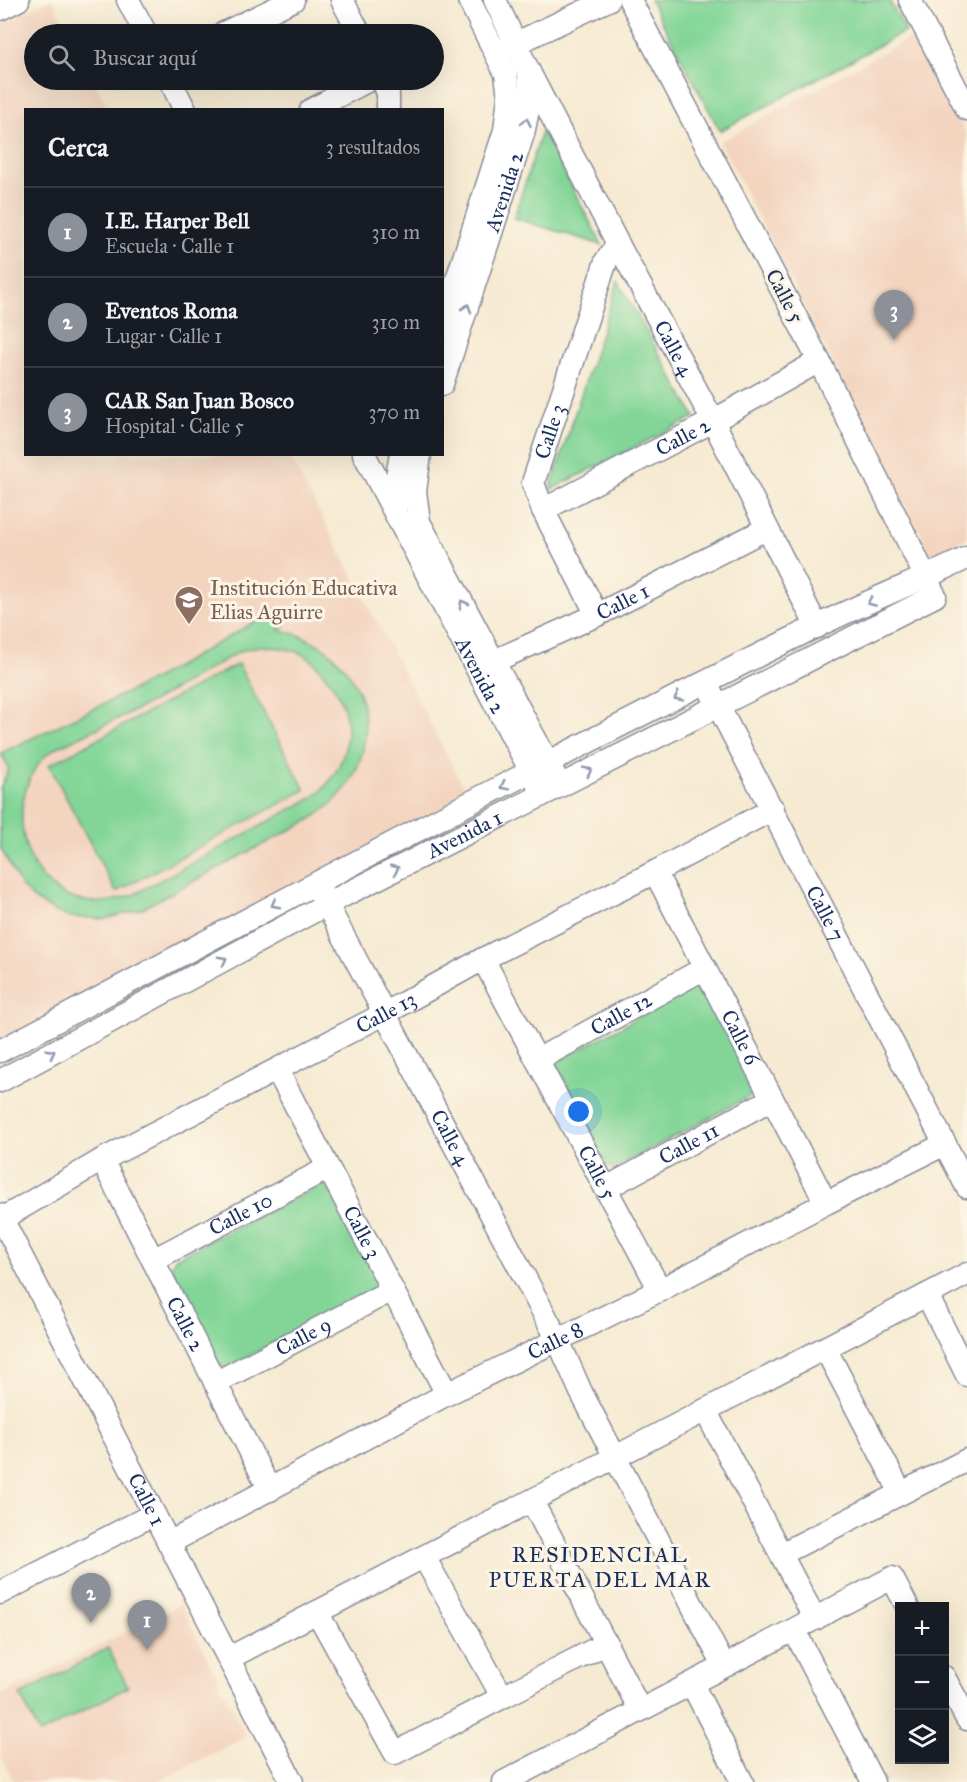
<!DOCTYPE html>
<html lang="es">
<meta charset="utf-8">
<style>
body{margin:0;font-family:"IM FELL Great Primer",serif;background:#20242c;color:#f1f3f6}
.controls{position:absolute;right:18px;bottom:18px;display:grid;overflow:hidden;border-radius:0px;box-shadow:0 6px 24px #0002}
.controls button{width:54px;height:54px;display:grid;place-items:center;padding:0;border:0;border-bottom:2px solid #363941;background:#171b24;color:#f1f3f6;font:30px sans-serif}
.you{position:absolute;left:579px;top:1112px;width:21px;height:21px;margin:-15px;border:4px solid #fff;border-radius:50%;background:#1a73e8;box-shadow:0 0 0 9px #1a73e833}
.badge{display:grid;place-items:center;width:39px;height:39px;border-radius:50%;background:#8c9099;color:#fff;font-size:20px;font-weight:700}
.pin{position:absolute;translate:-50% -50px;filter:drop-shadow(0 2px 3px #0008)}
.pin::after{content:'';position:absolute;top:32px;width:21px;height:18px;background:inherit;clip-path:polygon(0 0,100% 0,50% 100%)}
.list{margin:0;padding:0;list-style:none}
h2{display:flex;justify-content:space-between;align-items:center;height:78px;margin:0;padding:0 24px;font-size:26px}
h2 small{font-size:20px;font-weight:400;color:#9ea1a6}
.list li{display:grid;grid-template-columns:39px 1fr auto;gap:18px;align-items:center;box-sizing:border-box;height:90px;padding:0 24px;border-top:2px solid #363941}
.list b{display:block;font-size:22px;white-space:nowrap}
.list p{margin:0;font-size:20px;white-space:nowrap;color:#9ea1a6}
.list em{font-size:20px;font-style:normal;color:#9ea1a6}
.icon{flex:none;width:33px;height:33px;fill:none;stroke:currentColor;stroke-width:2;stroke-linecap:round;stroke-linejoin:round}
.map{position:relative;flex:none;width:967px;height:1782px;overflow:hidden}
.search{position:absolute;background:#171b24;box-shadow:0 6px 24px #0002;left:24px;top:24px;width:420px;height:66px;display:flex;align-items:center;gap:15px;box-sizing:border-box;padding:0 21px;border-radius:33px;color:#9ea1a6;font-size:22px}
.panel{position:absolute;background:#171b24;box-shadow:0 6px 24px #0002;left:24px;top:108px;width:420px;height:348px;border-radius:0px}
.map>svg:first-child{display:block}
</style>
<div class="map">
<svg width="967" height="1782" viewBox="0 0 967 1782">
<rect width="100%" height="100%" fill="#fcf5e5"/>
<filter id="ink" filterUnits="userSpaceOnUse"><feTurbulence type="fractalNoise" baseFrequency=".0167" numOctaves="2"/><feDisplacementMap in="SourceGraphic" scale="12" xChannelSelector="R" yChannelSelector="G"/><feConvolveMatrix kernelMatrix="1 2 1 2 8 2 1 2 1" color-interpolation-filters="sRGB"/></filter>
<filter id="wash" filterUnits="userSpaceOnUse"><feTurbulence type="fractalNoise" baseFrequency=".008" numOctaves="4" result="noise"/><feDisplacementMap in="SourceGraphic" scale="24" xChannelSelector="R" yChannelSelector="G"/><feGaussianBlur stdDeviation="1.35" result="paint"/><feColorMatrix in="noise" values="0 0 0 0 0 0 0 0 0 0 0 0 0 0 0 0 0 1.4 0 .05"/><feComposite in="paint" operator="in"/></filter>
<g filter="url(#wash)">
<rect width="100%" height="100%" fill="#f6ead2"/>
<!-- built -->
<g fill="#f3d4bf">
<path d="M 49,0 L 52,0 L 70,34 L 34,34 L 34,80 L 93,80 L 109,109 L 26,110 L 26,454 L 289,455 L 469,797 L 0,1039 L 0,25 Z"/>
<path d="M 913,36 L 967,136 L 967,538 L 932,556 L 720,142 Z"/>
<path d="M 181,1604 L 246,1737 L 156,1782 L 14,1782 L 0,1754 L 0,1696 Z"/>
</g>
<!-- green -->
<g fill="#82d597" stroke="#4e827a" stroke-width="1.5" fill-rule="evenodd">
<path d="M 650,0 L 889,0 L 906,31 L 720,131 Z"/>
<path d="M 542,130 L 602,245 L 514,218 Z"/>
<path d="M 618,281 L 695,417 L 550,490 Z"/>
<path d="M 277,609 L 285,626 L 279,630 C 378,648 396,768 311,819 L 141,909 L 106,919 L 69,917 L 54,911 L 34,899 L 21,886 L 0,847 L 0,789 L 9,769 L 1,753 L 155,679 ZM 260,646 C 273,647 288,648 300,653 C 310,657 318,666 324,674 C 359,712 353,768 312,798 L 133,895 C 120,899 107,903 93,902 C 15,898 0,786 54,749 L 154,701 L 240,651 Z"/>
<path d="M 238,664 L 305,790 L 116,892 L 49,765 Z"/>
<path d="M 703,982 L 758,1092 L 614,1169 L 607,1166 L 556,1062 Z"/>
<path d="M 326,1183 L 383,1284 L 227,1368 L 219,1366 L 171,1268 L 175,1258 Z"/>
<path d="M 108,1648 L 128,1687 L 40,1734 L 20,1695 Z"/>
</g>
</g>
<g filter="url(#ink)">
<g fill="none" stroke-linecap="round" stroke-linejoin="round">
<!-- minor casing -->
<g stroke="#888c98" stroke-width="25">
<g id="minor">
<path d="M 128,0 L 146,34"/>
<path d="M 342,0 L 360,34"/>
<path d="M 910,0 L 967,109"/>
<path d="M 0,9 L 18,0"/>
<path d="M 222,34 L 293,0"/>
<path d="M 504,49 L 608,0"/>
<path id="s1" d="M 529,72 L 618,244 L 713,421 L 817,627"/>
<path d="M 170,80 L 185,110"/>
<path d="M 383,80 L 388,94 L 388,110"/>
<path d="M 311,110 L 369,80"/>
<path d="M 442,326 L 505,130 L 509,97 L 506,74 L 469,0"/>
<path id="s2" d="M 442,384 L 523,134 L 530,100 L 529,72 L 495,0"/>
<path id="s3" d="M 364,454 L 538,785"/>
<path d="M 420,454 L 415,491 L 419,522 L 555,776"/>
<path id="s4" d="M 543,510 L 713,421 L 819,361"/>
<path d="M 395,512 L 396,482 L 401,454"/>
<path id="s5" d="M 597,615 L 543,510 L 533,483 L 606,261 L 618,244"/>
<path id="s6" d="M 481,667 L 597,615 L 766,529"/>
<path id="s7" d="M 711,692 L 967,1187"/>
<path id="s8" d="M 655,872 L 826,1203"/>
<path id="s9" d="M 320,892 L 558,1340 L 581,1392 L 724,1666"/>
<path id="s10" d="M 483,959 L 660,1290"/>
<path d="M 0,1051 C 270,907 540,764 813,628 C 864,603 916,582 967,558"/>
<path id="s11" d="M 537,1060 L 705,968"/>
<path id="s12" d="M 277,1070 L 447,1394"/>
<path id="s13" d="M 0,1081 L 327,904 L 935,596 L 819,361 L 630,0"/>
<path id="s14" d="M 102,1160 L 270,1490"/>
<path id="s15" d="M 606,1188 L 772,1099"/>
<path id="s16" d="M 0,1215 L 292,1782"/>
<path id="s17" d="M 2,1219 L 102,1160 L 384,1014 L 483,959 L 655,872 L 773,809"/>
<path id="s18" d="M 153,1260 L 328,1168"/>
<path d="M 927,1295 L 967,1375"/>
<path d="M 825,1348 L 901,1493"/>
<path id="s19" d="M 215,1383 L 392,1290"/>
<path d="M 705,1410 L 815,1619"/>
<path d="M 532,1501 L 640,1710"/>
<path id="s20" d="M 169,1543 L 447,1394 L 660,1290 L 826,1203 L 945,1144"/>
<path d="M 781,1554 L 967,1460"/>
<path d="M 424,1557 L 502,1696"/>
<path d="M 0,1593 L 154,1514"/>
<path d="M 317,1612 L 395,1753 L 607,1643"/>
<path d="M 794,1630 L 873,1782"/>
<path d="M 229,1658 L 967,1274"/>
<path d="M 944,1677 L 967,1719"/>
<path d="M 692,1684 L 742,1782"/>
<path d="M 504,1782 L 892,1578 L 907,1606"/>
</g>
</g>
<!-- minor -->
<use href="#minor" stroke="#fff" stroke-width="22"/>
</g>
<!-- one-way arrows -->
<defs><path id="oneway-chevron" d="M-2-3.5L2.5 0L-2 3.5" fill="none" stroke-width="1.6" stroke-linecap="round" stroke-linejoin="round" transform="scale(1.5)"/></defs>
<g stroke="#8d97ae">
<use href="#oneway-chevron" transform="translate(526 122) rotate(-79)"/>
<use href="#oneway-chevron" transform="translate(467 308) rotate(-72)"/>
<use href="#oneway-chevron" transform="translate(871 602) rotate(156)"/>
<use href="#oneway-chevron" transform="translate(463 604) rotate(-118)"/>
<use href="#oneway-chevron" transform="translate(678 697) rotate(153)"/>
<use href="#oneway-chevron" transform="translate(588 771) rotate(-27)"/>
<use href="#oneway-chevron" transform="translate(504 786) rotate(153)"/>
<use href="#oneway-chevron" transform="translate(395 869) rotate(-27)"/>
<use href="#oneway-chevron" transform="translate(275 904) rotate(152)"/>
<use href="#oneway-chevron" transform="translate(223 960) rotate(-28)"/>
<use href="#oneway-chevron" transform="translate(51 1053) rotate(-28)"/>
</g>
</g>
<!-- icons -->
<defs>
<g id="school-pin" transform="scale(1.5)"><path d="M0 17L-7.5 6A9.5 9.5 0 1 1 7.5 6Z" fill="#8d6e63" stroke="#fcf5e5"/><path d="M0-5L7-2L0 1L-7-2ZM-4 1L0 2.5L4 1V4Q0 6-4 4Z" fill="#fff"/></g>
</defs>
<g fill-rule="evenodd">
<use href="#school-pin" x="189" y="600"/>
</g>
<g text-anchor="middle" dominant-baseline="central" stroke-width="6" stroke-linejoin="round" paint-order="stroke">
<!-- street labels -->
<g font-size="21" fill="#1b2f5e" stroke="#fcf5e5">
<text stroke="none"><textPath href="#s2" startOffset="202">Avenida 2</textPath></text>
<text transform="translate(785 296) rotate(62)">Calle 5</text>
<text stroke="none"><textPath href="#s1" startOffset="312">Calle 4</textPath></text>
<text stroke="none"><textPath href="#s5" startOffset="201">Calle 3</textPath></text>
<text stroke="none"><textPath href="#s4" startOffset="158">Calle 2</textPath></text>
<text stroke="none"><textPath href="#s6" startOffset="156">Calle 1</textPath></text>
<text stroke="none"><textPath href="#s3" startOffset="250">Avenida 2</textPath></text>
<text stroke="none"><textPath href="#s13" startOffset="526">Avenida 1</textPath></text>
<text stroke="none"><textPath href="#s7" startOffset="249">Calle 7</textPath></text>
<text stroke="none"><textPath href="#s17" startOffset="436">Calle 13</textPath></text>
<text stroke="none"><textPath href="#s11" startOffset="96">Calle 12</textPath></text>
<text stroke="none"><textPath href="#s8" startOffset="186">Calle 6</textPath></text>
<text stroke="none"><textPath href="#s9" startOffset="278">Calle 4</textPath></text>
<text stroke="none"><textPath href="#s15" startOffset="94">Calle 11</textPath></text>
<text stroke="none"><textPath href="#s10" startOffset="242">Calle 5</textPath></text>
<text stroke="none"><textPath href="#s18" startOffset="99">Calle 10</textPath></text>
<text stroke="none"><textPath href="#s12" startOffset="183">Calle 3</textPath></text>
<text stroke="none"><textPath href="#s14" startOffset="184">Calle 2</textPath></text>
<text stroke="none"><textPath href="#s19" startOffset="100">Calle 9</textPath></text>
<text stroke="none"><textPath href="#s20" startOffset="436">Calle 8</textPath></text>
<text stroke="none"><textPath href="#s16" startOffset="320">Calle 1</textPath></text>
</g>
<!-- education labels -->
<g font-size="21" fill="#785e54" stroke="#fcf5e5" text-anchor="start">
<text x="210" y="588">Institución Educativa<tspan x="210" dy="24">Elias Aguirre</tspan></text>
</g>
<!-- neighbourhood labels -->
<g font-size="22" letter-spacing="1.5" fill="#1b2f5e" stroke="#fcf5e5">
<text x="600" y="1554">RESIDENCIAL<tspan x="600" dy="25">PUERTA DEL MAR</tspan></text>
</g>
</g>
</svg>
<div class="controls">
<button>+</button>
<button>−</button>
<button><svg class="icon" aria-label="layers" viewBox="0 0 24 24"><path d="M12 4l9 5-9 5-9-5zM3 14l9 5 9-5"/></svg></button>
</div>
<div class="you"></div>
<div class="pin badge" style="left:147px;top:1650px">1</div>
<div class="pin badge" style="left:91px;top:1623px">2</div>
<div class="pin badge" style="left:894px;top:340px">3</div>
<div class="search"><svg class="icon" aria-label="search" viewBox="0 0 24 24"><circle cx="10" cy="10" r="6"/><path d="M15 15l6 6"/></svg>Buscar aquí</div>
<section class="panel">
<h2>Cerca<small>3 resultados</small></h2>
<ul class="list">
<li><span class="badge">1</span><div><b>I.E. Harper Bell</b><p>Escuela · Calle 1</p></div><em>310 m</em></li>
<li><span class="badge">2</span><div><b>Eventos Roma</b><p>Lugar · Calle 1</p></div><em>310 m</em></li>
<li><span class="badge">3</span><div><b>CAR San Juan Bosco</b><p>Hospital · Calle 5</p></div><em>370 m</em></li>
</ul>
</section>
</div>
